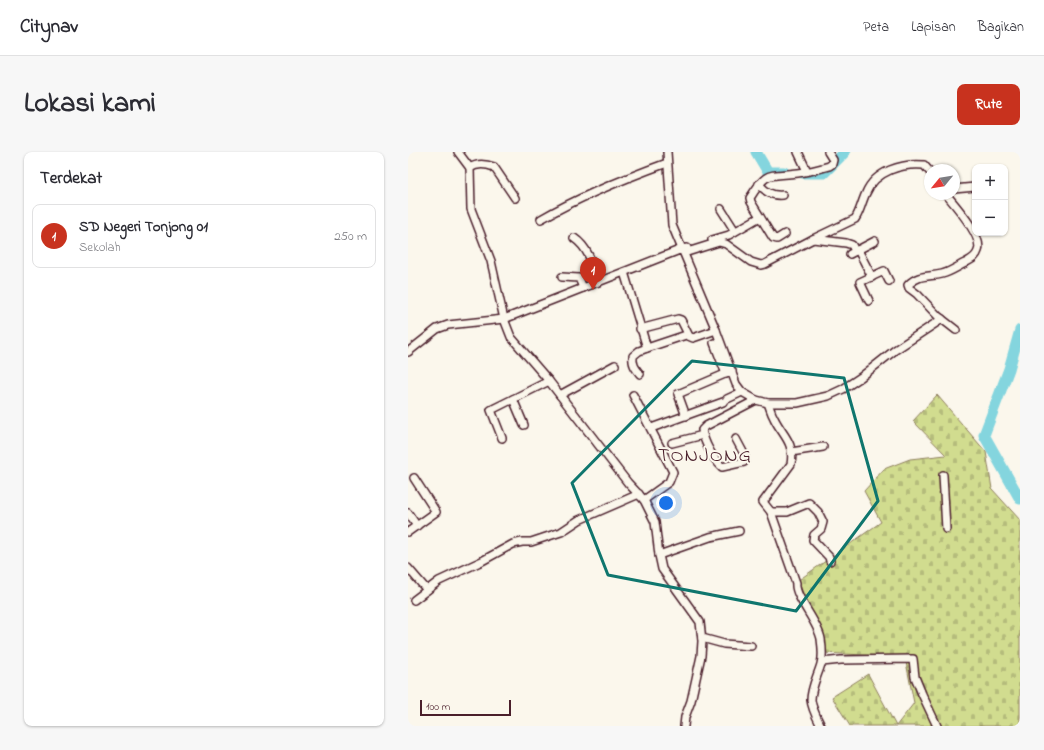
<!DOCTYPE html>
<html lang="id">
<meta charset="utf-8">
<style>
body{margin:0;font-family:"Indie Flower",sans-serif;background:#f7f7f7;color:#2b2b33}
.controls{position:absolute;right:12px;top:12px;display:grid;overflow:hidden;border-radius:8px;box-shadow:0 1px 3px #0004}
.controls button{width:36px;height:36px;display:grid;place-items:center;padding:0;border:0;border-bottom:1px solid #e1e1e2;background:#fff;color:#2b2b33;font:20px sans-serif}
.compass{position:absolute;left:516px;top:12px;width:36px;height:36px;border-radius:50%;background:#fff;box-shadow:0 1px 3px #0004;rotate:240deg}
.scale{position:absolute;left:12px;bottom:10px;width:91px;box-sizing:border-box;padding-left:4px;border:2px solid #4a1f2b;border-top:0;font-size:11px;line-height:14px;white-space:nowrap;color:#4a1f2b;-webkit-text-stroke:3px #fbf7ec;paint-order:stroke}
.you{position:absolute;left:258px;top:351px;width:14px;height:14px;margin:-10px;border:3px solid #fff;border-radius:50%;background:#1a73e8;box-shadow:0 0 0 6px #1a73e833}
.badge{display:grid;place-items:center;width:26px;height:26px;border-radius:50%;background:#c8321e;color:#fff;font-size:13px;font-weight:700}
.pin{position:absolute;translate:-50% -33px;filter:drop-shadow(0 1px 2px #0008)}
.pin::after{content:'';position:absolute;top:21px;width:14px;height:12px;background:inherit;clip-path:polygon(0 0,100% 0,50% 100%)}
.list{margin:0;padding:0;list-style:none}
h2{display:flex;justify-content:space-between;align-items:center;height:52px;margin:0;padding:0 16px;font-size:17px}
h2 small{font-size:13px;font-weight:400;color:#7c7c81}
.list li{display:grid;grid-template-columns:26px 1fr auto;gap:12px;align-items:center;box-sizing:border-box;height:64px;margin:0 8px 8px;padding:0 8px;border:1px solid #e1e1e2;border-radius:8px}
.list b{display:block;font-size:15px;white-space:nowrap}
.list p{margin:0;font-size:13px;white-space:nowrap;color:#7c7c81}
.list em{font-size:13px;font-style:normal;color:#7c7c81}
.map{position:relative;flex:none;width:612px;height:574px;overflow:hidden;border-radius:8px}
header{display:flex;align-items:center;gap:24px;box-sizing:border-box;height:56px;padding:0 20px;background:#fff;border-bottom:1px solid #e1e1e2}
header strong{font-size:19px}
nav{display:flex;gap:22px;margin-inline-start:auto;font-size:14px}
.intro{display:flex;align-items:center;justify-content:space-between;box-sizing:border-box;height:96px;padding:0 24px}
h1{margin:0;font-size:28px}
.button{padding:10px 18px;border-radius:8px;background:#c8321e;color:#fff;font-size:14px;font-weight:700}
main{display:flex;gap:24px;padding:0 24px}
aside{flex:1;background:#fff;border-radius:8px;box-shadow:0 1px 3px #0004}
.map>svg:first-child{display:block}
</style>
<header>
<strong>Citynav</strong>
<nav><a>Peta</a><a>Lapisan</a><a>Bagikan</a></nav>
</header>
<div class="intro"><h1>Lokasi kami</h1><a class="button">Rute</a></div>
<main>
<aside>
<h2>Terdekat<small></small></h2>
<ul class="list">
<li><span class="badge">1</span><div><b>SD Negeri Tonjong 01</b><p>Sekolah</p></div><em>250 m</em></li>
</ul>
</aside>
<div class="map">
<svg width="612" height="574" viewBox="0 0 612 574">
<defs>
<pattern id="cemetery-stones" width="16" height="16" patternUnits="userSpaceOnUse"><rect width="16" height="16" fill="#d1dc8f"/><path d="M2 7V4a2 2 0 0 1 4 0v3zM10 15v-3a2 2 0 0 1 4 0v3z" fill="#b5bc7c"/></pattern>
</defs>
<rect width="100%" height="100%" fill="#fbf7ec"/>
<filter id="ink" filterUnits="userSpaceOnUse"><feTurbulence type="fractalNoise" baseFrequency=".025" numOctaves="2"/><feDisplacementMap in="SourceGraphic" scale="8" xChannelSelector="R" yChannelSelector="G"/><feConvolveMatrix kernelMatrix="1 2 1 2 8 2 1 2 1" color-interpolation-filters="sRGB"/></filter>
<g filter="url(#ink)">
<!-- cemetery -->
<path fill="url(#cemetery-stones)" stroke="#8e7e5d" d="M 529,243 L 578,300 L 584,337 L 612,368 L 612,574 L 442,574 L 424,545 L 460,522 L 488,574 L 506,551 L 497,505 L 416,501 L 402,457 L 388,430 L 473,370 L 456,339 L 476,317 L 502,307 L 538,303 L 505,269 Z"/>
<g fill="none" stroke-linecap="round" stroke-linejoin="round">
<!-- river -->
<g stroke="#84d5de" stroke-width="11">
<path d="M 348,0 L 360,20 L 376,20"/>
<path d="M 395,21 L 416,21 L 437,0"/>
<path d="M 612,178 L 601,217 L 576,283 L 612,347"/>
</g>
<!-- street casing -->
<g stroke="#4a1f2b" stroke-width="10">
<g id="street">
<path d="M 50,0 L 62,16 L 63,57 L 83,109 L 96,167 L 103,185 L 141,229 L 220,331 L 236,348 L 247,370 L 251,403 L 254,417 L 292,470 L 294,489 L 293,504 L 283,549 L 277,565 L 276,574"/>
<path d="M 259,0 L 264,73 L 274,97 L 279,96"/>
<path d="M 390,0 L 399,19"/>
<path d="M 62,16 C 69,11 78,12 86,15 L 107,46"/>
<path d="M 351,32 C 358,40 363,44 375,43"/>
<path d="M 546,37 L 567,35"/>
<path d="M 538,42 C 547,53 576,85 570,99 C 568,106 562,108 557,111 C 549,115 542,120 534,122 C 522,125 510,122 500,133 L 501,136 L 509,142 L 530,164 L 548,178"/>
<path d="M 313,57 L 327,79"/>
<path d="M 133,67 C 173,44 215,27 259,11"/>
<path d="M 377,82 L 369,87 L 365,86 L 343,50 L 342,46 C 360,17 360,25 390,21 C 401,20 411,17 421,14 L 424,12 L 425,8 L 420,0"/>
<path d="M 166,86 C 181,96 185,114 190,130"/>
<path d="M 405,87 L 438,91 L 444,93 L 447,99"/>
<path d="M 304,88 L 321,83 L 352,65"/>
<path d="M 450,98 L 464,125"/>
<path d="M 276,101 L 311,90 L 318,92 L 343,110 L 353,113 L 357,112 L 405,87 L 447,67 C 452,60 454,49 458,41 C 467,19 494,11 516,13 L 522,20"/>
<path d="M 442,102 L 467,89"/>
<path d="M 216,120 L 239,196"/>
<path d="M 154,125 L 171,126 L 175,136"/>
<path d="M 461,149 L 452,130 L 476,119 L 481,129"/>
<path d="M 232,177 L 270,167 L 273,168 L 280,182"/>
<path d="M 306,191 L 318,222"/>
<path d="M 0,200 L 29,177 L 40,173 L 96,167 L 274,97 L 308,178 L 328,232 L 334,240 L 348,248 L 360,251 L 389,251 L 420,244 L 435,237 L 453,225 L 487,198 L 534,167"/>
<path d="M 232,222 C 227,216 224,212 225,204 L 231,199 L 239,196 L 278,183 L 285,186 L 308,178"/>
<path d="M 152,243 L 207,213"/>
<path d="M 225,243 L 265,320 L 261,330 L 236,348"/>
<path d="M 105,247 L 116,273"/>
<path d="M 319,247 L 334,240"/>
<path d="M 360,251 C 362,256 363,261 366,266 C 374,283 387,290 383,312 L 355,350 L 363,360 L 388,431 C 386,445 410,469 413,487 C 414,494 415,505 413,512 C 410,523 403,535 403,548 C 404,557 409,566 413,574"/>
<path d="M 278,264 L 270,242 L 324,219"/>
<path d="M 246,275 L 315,250"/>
<path d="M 94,286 L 83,258 L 141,229"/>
<path d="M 328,287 L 336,302 L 337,308 L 336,310 L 314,315 C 305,307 296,290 294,278 L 298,274 L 348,248"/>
<path d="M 264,291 L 295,283"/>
<path d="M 383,300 L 415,295"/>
<path d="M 535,323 L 538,377"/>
<path d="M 363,360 L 379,360 L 401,351 L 410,360 L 415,370 L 413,377 L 406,383 L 405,388 L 421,405 L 422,409"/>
<path d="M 0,361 L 9,374"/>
<path d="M 0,380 L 28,360 L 6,326"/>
<path d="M 251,403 L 302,385 L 331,379"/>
<path d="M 0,416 L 19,438"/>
<path d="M 6,448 L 31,429 L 74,409 L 105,392 L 114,390 L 123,390 L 153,380 L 171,368 L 231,342"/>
<path d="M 294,486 L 316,492 L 343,494"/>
<path d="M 414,510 L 433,508 L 505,507 L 507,525 L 514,542 L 529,574"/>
</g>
</g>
<!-- street -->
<use href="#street" stroke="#fbf7ec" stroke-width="7"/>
</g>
</g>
<!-- marked area -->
<path fill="none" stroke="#0f766e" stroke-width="3" stroke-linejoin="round" d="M 284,209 L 436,226 L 470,349 L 388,459 L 200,423 L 164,331 Z"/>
<g text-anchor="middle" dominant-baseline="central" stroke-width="4" stroke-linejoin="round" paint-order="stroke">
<!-- quarter labels -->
<g font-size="20" letter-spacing="1" fill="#4a1f2b" stroke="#fbf7ec">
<text x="297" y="304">TONJONG</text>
</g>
</g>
</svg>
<div class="controls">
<button>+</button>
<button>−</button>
</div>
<svg class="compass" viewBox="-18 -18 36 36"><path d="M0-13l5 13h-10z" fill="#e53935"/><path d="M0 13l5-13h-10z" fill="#7c7c81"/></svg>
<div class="scale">100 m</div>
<div class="you"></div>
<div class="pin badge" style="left:185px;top:138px">1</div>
</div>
</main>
